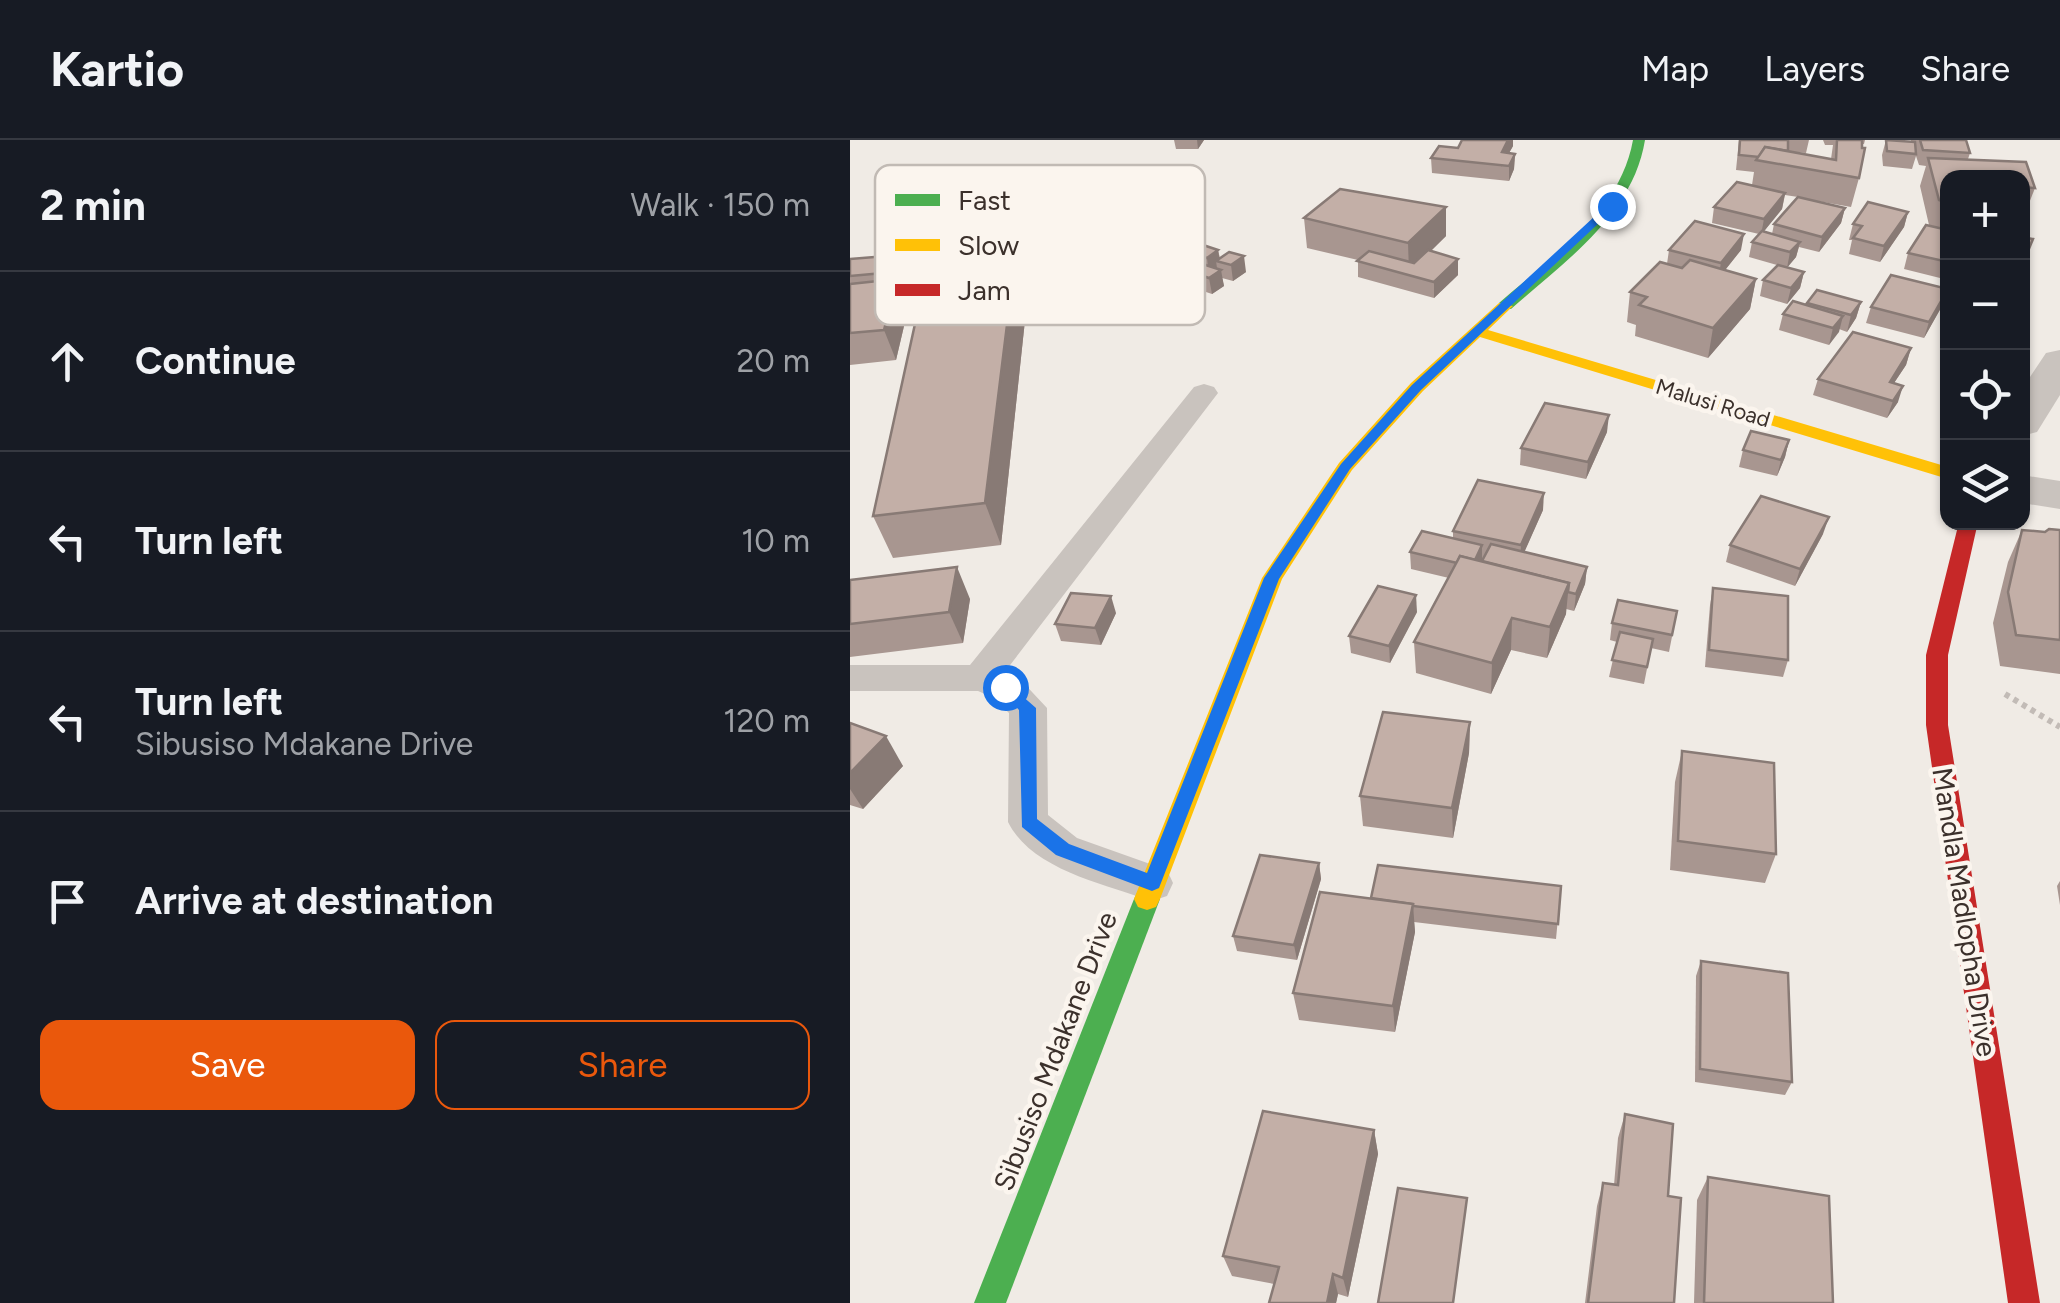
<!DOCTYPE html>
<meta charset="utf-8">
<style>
body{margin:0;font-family:Figtree,sans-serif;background:#242831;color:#f1f3f6}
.controls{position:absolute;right:30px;top:30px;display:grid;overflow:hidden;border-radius:20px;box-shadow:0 2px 8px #0004}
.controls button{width:90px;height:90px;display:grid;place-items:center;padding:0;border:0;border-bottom:2px solid #363941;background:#171b24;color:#f1f3f6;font:50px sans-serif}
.stop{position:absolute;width:30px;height:30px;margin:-22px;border:8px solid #1a73e8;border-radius:50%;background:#fff}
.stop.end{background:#1a73e8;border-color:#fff;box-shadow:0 2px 10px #0008}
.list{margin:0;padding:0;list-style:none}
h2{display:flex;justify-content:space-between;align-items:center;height:130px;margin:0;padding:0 40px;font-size:42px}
h2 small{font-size:32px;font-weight:400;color:#9ea1a6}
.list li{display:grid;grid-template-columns:65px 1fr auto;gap:30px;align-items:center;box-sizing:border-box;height:180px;padding:0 40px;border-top:2px solid #363941}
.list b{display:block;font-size:38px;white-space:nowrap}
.list p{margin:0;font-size:32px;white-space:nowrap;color:#9ea1a6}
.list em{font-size:32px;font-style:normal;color:#9ea1a6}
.actions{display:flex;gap:20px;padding:30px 40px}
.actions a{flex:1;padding:22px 0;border:2px solid #ea580c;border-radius:20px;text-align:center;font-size:35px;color:#ea580c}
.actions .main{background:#ea580c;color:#fff}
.icon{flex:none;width:55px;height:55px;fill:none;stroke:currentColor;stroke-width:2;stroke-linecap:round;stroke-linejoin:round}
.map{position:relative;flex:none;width:1210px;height:1163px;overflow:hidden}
header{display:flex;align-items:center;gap:60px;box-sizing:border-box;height:140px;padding:0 50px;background:#171b24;border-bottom:2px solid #363941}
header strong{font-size:48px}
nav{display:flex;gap:55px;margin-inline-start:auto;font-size:35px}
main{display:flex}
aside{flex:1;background:#171b24}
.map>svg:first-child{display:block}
</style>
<header>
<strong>Kartio</strong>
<nav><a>Map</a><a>Layers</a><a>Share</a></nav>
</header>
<main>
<aside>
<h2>2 min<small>Walk · 150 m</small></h2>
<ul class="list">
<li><svg class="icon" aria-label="ahead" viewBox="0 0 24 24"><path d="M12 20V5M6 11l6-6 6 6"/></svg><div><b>Continue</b></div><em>20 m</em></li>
<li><svg class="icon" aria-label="left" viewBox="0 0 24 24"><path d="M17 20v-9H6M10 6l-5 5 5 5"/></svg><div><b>Turn left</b></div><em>10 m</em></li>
<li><svg class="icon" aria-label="left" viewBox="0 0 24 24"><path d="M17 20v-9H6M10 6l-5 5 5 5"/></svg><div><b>Turn left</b><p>Sibusiso Mdakane Drive</p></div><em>120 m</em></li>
<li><svg class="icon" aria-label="arrive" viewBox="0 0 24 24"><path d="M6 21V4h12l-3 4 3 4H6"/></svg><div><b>Arrive at destination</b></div></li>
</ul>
<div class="actions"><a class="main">Save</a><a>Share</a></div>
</aside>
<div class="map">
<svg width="1210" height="1163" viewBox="0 0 1210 1163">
<rect width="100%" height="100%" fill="#f0ebe5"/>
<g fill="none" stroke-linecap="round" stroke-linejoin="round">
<!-- path -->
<path stroke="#c2bbb6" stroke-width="6" stroke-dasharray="5 5" stroke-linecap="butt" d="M 1155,554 L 1210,587"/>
<!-- lane -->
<path fill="#c9c3be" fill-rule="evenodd" d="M 354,244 L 364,247 L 368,253 L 154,533 L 168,537 L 197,568 L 198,675 L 227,698 L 317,730 L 323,743 L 317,756 L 302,761 C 255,744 182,730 158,682 L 159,573 L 142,557 L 128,551 L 0,551 L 0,525 L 120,525 L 344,247 Z"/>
<!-- street -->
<g fill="#c9c3be" fill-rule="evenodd">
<path d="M 1210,210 L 1210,255 L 1187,292 L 1172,296 L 1172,249 L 1196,213 Z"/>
<path d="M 1172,335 L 1210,341 L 1210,369 L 1172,363 Z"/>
</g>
<!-- fast -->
<g fill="#4caf50" fill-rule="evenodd">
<path d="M 783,0 L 795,0 C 783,75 714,122 661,169 L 649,169 L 649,163 C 702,117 770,73 783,0 Z"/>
<path d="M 297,748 L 306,751 L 310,759 L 156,1163 L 124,1163 L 284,759 L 288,751 Z"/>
</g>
<!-- slow -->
<path fill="#ffc107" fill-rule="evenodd" d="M 649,163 L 663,166 L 638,190 L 1098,327 L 1098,339 L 630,197 L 573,251 L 502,330 L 432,439 L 310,759 L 306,767 L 297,770 L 288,767 L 284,759 L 412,438 L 489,323 L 561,243 Z"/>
<!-- jam -->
<path fill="#c62828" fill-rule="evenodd" d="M 1109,382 L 1128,382 L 1098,515 L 1098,585 L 1190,1163 L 1158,1163 L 1076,585 L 1076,515 Z"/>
</g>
<!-- wall -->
<g fill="#a89690" fill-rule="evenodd">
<path d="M 324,0 L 354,0 L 348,9 L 326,9 Z"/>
<path d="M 889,0 L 959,0 L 956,13 L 942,12 L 981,19 L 983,5 L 975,5 L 973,0 L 1015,0 L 1014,4 L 1012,4 L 1009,38 L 1001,67 L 956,59 L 995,68 L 991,83 L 969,112 L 949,107 L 946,117 L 937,127 L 954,132 L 950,148 L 937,164 L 910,156 L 913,140 L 927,125 L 899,117 L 902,102 L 909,94 L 862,83 L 864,67 L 902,45 L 904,32 L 886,30 ZM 935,55 L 948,57 L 924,84 L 922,94 L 914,91 L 932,69 Z"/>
<path d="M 1036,0 L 1061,2 L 1061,0 L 1130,0 L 1116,0 L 1120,13 L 1118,19 L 1176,22 L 1185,48 L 1174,76 L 1172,76 L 1172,38 L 1098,38 L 1098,140 L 1054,129 L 1058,113 L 1076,85 L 1079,85 L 1070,46 L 1076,26 L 1069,25 L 1066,16 L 1062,29 L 1033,26 L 1032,15 Z"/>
<path d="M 663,6 L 659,13 L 665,14 L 664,29 L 659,41 L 582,33 L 581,18 L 608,8 Z"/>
<path d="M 596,67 L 596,96 L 581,111 L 608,119 L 608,135 L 584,158 L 508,137 L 508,120 L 457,108 L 454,78 Z"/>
<path d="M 1058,72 L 1054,87 L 1030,122 L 999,114 L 1002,100 L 999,100 L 1003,84 Z"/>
<path d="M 1172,97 L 1183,99 L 1172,127 Z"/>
<path d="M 111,110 L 113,117 L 166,112 L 178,152 L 151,405 L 43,418 L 23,376 L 73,146 L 50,148 L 58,169 L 46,220 L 0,225 L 0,119 Z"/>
<path d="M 368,110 L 370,118 L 396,132 L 383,141 L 372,138 L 374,146 L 362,154 L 320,140 L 317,124 L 346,122 L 344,114 Z"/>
<path d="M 819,110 L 891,110 L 875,130 L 906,139 L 900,169 L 858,218 L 785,196 L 786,185 L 777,182 L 780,152 L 817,124 Z"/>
<path d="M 1011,162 L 1006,178 L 997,192 L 989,189 L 979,205 L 929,190 L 933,174 L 957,165 L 957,163 Z"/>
<path d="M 1092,166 L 1074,198 L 1016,183 L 1021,167 Z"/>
<path d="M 1061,208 L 1056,225 L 1044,243 L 1048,262 L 1037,278 L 963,255 L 968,239 Z"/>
<path d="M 757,292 L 736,339 L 670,325 L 671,308 Z"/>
<path d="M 939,300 L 935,317 L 927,336 L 889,327 L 893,310 Z"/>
<path d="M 693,370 L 674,412 L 737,427 L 735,444 L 724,471 L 716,469 L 716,474 L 697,518 L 661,510 L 641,554 L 566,533 L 564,502 L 599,438 L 561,429 L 560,412 L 603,398 L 603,391 Z"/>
<path d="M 1172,390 L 1195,392 L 1210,390 L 1210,534 L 1150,526 L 1143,483 L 1158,422 Z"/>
<path d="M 973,394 L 945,446 L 876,422 L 880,405 Z"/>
<path d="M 0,440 L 120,459 L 113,503 L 0,517 Z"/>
<path d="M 863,448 L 938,520 L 933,537 L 855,527 L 860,465 Z"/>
<path d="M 827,471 L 819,512 L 801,508 L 794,544 L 759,537 L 767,502 L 760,500 L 762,483 Z"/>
<path d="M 567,472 L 540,523 L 501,513 L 499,496 Z"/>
<path d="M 266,473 L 251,505 L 211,501 L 205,484 Z"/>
<path d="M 620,582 L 619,613 L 603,698 L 513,686 L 510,656 Z"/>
<path d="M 0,583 L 53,626 L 13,669 L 0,665 Z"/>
<path d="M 832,611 L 926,714 L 915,743 L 820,730 L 825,642 Z"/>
<path d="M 469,723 L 471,739 L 447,820 L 387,811 L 383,796 Z"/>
<path d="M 1210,741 L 1210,765 L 1207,746 Z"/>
<path d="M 711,746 L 706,799 L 564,782 L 565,792 L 545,892 L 449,880 L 443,853 L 521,758 Z"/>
<path d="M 851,821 L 942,942 L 935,955 L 845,942 L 846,836 Z"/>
<path d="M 775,974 L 818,1056 L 824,1163 L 735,1163 L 747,1066 L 753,1043 L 764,1045 L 768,998 Z"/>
<path d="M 524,990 L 528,1014 L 498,1157 L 488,1154 L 486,1163 L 419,1163 L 424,1144 L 382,1136 L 373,1116 Z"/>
<path d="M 858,1037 L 983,1163 L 844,1163 L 847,1060 Z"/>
</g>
<!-- shaded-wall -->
<g fill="#887a75">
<path d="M 347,0 L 354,0 L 348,9 Z"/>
<path d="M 658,0 L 663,0 L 663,6 L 651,27 L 652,12 Z"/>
<path d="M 665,14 L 664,29 L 659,41 L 659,26 Z"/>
<path d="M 935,53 L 932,69 L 911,95 L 914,79 Z"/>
<path d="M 596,67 L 596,96 L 559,132 L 558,103 Z"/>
<path d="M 995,68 L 991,83 L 969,112 L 972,97 Z"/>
<path d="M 1058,72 L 1054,87 L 1030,122 L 1034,106 Z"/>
<path d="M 894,94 L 891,110 L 868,139 L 871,123 Z"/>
<path d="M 950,102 L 946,117 L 937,128 L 940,112 Z"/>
<path d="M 368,110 L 370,122 L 366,121 L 367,128 L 359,134 L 357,118 Z"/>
<path d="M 166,112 L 178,152 L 151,405 L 135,363 Z"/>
<path d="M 394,116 L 396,132 L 383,141 L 381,125 Z"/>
<path d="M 608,119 L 608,135 L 584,158 L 584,142 Z"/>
<path d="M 371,130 L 374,146 L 362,154 L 359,138 Z"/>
<path d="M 954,132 L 950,148 L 937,164 L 941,148 Z"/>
<path d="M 47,139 L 58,169 L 46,220 L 34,190 Z"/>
<path d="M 906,139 L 900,169 L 858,218 L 863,188 Z"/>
<path d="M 1098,150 L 1092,166 L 1074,198 L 1079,182 Z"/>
<path d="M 1011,162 L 1006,178 L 997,192 L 1001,175 Z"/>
<path d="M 993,176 L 989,192 L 979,205 L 983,188 Z"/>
<path d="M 1061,208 L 1056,225 L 1034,258 L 1040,242 Z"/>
<path d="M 1053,246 L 1048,262 L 1037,278 L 1043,261 Z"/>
<path d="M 759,275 L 757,292 L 736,339 L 738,322 Z"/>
<path d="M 939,300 L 935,317 L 927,336 L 931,320 Z"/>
<path d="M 694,353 L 693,370 L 670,422 L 671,405 Z"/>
<path d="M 979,377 L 973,394 L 945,446 L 950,429 Z"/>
<path d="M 632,405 L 632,422 L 622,426 Z"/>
<path d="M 107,427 L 120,459 L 113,503 L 99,472 Z"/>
<path d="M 737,427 L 735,444 L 724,471 L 726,454 Z"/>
<path d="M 719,443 L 716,474 L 697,518 L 700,487 Z"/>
<path d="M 566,455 L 567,472 L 540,523 L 539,506 Z"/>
<path d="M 261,456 L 266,473 L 251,505 L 245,488 Z"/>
<path d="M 662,478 L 661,510 L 641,554 L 642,523 Z"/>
<path d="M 620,582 L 619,613 L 603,698 L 602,668 Z"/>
<path d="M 36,596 L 53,626 L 13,669 L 0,649 L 0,633 Z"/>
<path d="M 469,723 L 471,739 L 447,820 L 444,805 Z"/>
<path d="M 563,764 L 565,792 L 545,892 L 543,866 Z"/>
<path d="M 524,990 L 528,1014 L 498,1157 L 493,1138 Z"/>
<path d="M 483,1134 L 488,1154 L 486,1163 L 477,1163 Z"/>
</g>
<!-- building -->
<g fill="#c3afa7" stroke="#887a75" stroke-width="2.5">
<path d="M 612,0 L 658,0 L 652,12 L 665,14 L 659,26 L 581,18 L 589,6 L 608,8 Z"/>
<path d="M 890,0 L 938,0 L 938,11 L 915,7 L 909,17 L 889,15 Z"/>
<path d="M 987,0 L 1012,0 L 1012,8 L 1015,8 L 1009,38 L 906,20 L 915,7 L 986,20 Z"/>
<path d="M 1036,0 L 1065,2 L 1066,14 L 1037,11 Z"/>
<path d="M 1070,0 L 1116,0 L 1120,13 L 1073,10 Z"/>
<path d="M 1078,18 L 1176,22 L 1185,48 L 1172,47 L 1172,38 L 1098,38 L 1098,63 L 1089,60 Z"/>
<path d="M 887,42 L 935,53 L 914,79 L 864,67 Z"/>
<path d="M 490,49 L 596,67 L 558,103 L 454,78 Z"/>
<path d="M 948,57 L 995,68 L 972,97 L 924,84 Z"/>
<path d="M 1018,62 L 1058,72 L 1034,106 L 1003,98 L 1012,86 L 1003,84 Z"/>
<path d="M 845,81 L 894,94 L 871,123 L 819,110 Z"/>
<path d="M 1076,85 L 1098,90 L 1098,122 L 1058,113 Z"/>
<path d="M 912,91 L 950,102 L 940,112 L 902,102 Z"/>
<path d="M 1172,97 L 1183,99 L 1178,111 L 1172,110 Z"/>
<path d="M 356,106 L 368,110 L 357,118 L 344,114 Z"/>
<path d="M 111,110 L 109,117 L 79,120 L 77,129 L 0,136 L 0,119 Z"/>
<path d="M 578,110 L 608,119 L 584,142 L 507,121 L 519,111 L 564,123 Z"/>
<path d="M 166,112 L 135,363 L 23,376 L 79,120 Z"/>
<path d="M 379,112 L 394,116 L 381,125 L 366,121 Z"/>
<path d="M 328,116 L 371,130 L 359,138 L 317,124 Z"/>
<path d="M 840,120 L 906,139 L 863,188 L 789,165 L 797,157 L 780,152 L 810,122 L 832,128 Z"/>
<path d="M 928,125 L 954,132 L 941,148 L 913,140 Z"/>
<path d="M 1041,135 L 1098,149 L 1079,182 L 1021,167 Z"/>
<path d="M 47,139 L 34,190 L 0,193 L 0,144 Z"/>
<path d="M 967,150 L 1011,162 L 1001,175 L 957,163 Z"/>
<path d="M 943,161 L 993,176 L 983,188 L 933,174 Z"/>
<path d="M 1003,192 L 1061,208 L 1040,242 L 1053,246 L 1043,261 L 968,239 Z"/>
<path d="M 695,263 L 759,275 L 738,322 L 671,308 Z"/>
<path d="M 901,291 L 939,300 L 931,320 L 893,310 Z"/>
<path d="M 628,340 L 694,353 L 671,405 L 603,391 Z"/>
<path d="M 911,356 L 979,377 L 950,429 L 880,405 Z"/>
<path d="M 1199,389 L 1210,390 L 1210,500 L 1166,495 L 1158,452 L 1172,390 L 1195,392 Z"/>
<path d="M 572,391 L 632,405 L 625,420 L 610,416 L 607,423 L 560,412 Z"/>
<path d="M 641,404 L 737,427 L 726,454 L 718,452 L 719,443 L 632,421 Z"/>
<path d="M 610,416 L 719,443 L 700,487 L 662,478 L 642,523 L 564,502 Z"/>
<path d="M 107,427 L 99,472 L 0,484 L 0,440 Z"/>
<path d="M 528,446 L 566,455 L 539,506 L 499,496 Z"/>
<path d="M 863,448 L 938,456 L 938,520 L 859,510 Z"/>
<path d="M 221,453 L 261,456 L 245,488 L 205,484 Z"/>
<path d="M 768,460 L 827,471 L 822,495 L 762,483 Z"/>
<path d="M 770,492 L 803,499 L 797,527 L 762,520 Z"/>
<path d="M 533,572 L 620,582 L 602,668 L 510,656 Z"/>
<path d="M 0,583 L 36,596 L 0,633 Z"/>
<path d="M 832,611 L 924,623 L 926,714 L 828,701 Z"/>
<path d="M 410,715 L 469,723 L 444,805 L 383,796 Z"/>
<path d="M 528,725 L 711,746 L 708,784 L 563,766 L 563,764 L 521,758 Z"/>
<path d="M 470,752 L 563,764 L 543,866 L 443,853 Z"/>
<path d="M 851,821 L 938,833 L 942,942 L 850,929 Z"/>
<path d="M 413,971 L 524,990 L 493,1138 L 483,1134 L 477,1163 L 419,1163 L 429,1127 L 373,1116 Z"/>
<path d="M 775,974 L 823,984 L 818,1056 L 831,1058 L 824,1163 L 738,1163 L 753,1043 L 768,1045 Z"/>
<path d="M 858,1037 L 979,1056 L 983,1163 L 854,1163 Z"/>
<path d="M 548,1048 L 617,1058 L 603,1163 L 528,1163 Z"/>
</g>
<!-- route -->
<path fill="#1a73e8" d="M 758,64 L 767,66 L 571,250 L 500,329 L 429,439 L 309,748 L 302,751 L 206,715 L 172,687 L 169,570 L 147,547 L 155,541 L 186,568 L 187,679 L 219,704 L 297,733 L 414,438 L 491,324 L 562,245 Z"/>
<g text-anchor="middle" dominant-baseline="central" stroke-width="9" stroke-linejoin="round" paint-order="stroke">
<!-- far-street labels -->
<g font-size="22" fill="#3b302b" stroke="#fbf5ee">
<text transform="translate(863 263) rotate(17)">Malusi Road</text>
</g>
<!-- street labels -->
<g font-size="28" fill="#3b302b" stroke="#fbf5ee">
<text transform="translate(1115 772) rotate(81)">Mandla Madlopha Drive</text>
<text transform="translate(205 911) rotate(-69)">Sibusiso Mdakane Drive</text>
</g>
</g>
<!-- legend -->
<rect x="25" y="25" width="330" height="160" rx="15" fill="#fbf5ee" stroke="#c1bab4" stroke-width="2.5"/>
<rect x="45" y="54" width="45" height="12" fill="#4caf50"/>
<rect x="45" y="99" width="45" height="12" fill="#ffc107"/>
<rect x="45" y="144" width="45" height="12" fill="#c62828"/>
<g font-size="28" fill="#3b302b">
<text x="108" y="70">Fast</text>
<text x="108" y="115">Slow</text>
<text x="108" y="160">Jam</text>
</g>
</svg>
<div class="controls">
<button>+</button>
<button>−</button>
<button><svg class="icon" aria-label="locate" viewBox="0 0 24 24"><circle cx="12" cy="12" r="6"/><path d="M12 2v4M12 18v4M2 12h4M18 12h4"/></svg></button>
<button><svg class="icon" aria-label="layers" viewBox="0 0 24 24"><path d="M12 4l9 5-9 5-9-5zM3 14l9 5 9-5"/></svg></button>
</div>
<div class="stop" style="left:155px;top:547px"></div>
<div class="stop end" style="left:762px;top:66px"></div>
</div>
</main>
